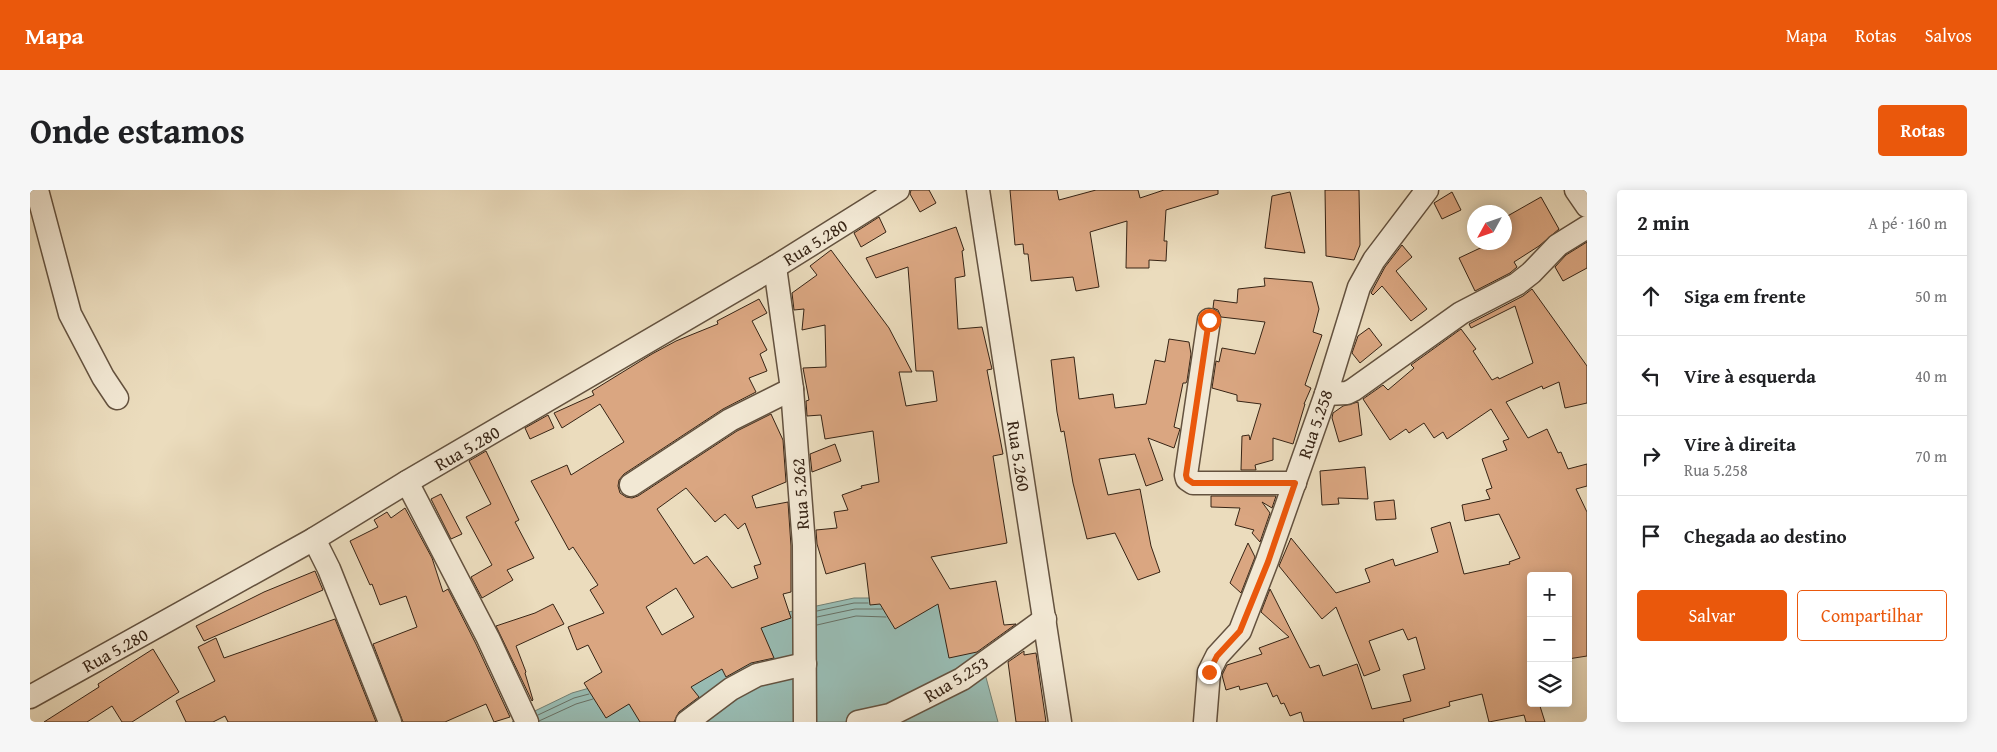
<!DOCTYPE html>
<html lang="pt">
<meta charset="utf-8">
<style>
body{margin:0;font-family:"Gentium Book Plus",serif;background:#f6f6f6;color:#202124}
.controls{position:absolute;right:15px;bottom:15px;display:grid;overflow:hidden;border-radius:5px;box-shadow:0 2px 12px #0003}
.controls button{width:45px;height:45px;display:grid;place-items:center;padding:0;border:0;border-bottom:1px solid #e0e0e0;background:#fff;color:#202124;font:25px sans-serif}
.compass{position:absolute;left:1437px;top:15px;width:45px;height:45px;border-radius:50%;background:#fff;box-shadow:0 2px 12px #0003;rotate:230deg}
.stop{position:absolute;width:15px;height:15px;margin:-11px;border:4px solid #ea580c;border-radius:50%;background:#fff}
.stop.end{background:#ea580c;border-color:#fff;box-shadow:0 1px 5px #0008}
.list{margin:0;padding:0;list-style:none}
h2{display:flex;justify-content:space-between;align-items:center;height:65px;margin:0;padding:0 20px;font-size:21px}
h2 small{font-size:16px;font-weight:400;color:#757577}
.list li{display:grid;grid-template-columns:32px 1fr auto;gap:15px;align-items:center;box-sizing:border-box;height:80px;padding:0 20px;border-top:1px solid #e0e0e0}
.list b{display:block;font-size:19px;white-space:nowrap}
.list p{margin:0;font-size:16px;white-space:nowrap;color:#757577}
.list em{font-size:16px;font-style:normal;color:#757577}
.actions{display:flex;gap:10px;padding:15px 20px}
.actions a{flex:1;padding:11px 0;border:1px solid #ea580c;border-radius:5px;text-align:center;font-size:18px;color:#ea580c}
.actions .main{background:#ea580c;color:#fff}
.icon{flex:none;width:28px;height:28px;fill:none;stroke:currentColor;stroke-width:2;stroke-linecap:round;stroke-linejoin:round}
.map{position:relative;flex:none;width:1557px;height:532px;overflow:hidden;border-radius:5px}
header{display:flex;align-items:center;gap:30px;box-sizing:border-box;height:70px;padding:0 25px;background:#ea580c;color:#fff}
header strong{font-size:24px}
nav{display:flex;gap:28px;margin-inline-start:auto;font-size:18px}
.intro{display:flex;align-items:center;justify-content:space-between;box-sizing:border-box;height:120px;padding:0 30px}
h1{margin:0;font-size:35px}
.button{padding:12px 22px;border-radius:5px;background:#ea580c;color:#fff;font-size:18px;font-weight:700}
main{display:flex;gap:30px;padding:0 30px}
aside{flex:1;background:#fff;border-radius:5px;box-shadow:0 2px 12px #0003}
.map>svg:first-child{display:block}
</style>
<header>
<strong>Mapa</strong>
<nav><a>Mapa</a><a>Rotas</a><a>Salvos</a></nav>
</header>
<div class="intro"><h1>Onde estamos</h1><a class="button">Rotas</a></div>
<main>
<div class="map">
<svg width="1557" height="532" viewBox="0 0 1557 532">
<rect width="100%" height="100%" fill="#ebdcbd"/>
<filter id="stains"><feTurbulence type="fractalNoise" baseFrequency=".004" numOctaves="4"/><feColorMatrix values="0 0 0 0 .2 0 0 0 0 .09 0 0 0 0 .02 0 0 0 .5 -.17"/></filter>
<radialGradient id="worn" r=".72"><stop offset=".6" stop-color="#630" stop-opacity="0"/><stop offset="1" stop-color="#630" stop-opacity=".3"/></radialGradient>
<!-- water -->
<path fill="#98bbb2" stroke="#717f73" d="M 824,408 L 923,408 L 943,439 L 968,532 L 482,532 L 542,503 L 660,469 L 749,424 Z"/>
<g fill="none" stroke-linecap="round" stroke-linejoin="round">
<!-- shore -->
<g stroke="#687064" stroke-width="1">
<path d="M 787,421 L 824,413 L 838,413"/>
<path d="M 787,427 L 825,419 L 852,419"/>
<path d="M 787,435 L 826,426 L 856,427"/>
<path d="M 508,525 L 544,508 L 559,504"/>
<path d="M 509,531 L 546,514 L 563,509"/>
</g>
</g>
<!-- building -->
<g fill="#daa681" stroke="#372415" fill-rule="evenodd">
<path d="M 881,0 L 899,0 L 906,13 L 890,22 L 880,4 Z"/>
<path d="M 980,0 L 1027,0 L 1029,10 L 1066,0 L 1108,0 L 1110,8 L 1134,0 L 1188,0 L 1188,4 L 1136,20 L 1134,51 L 1137,51 L 1136,71 L 1119,70 L 1119,78 L 1096,78 L 1097,31 L 1060,42 L 1069,97 L 1046,101 L 1043,87 L 1001,91 L 998,64 L 994,64 L 993,54 L 985,55 Z"/>
<path d="M 1295,0 L 1329,0 L 1330,55 L 1324,70 L 1296,66 Z"/>
<path d="M 1260,2 L 1275,63 L 1235,58 L 1242,6 Z"/>
<path d="M 1422,2 L 1431,20 L 1412,29 L 1404,13 Z"/>
<path d="M 1511,7 L 1529,39 L 1509,56 L 1484,72 L 1487,77 L 1480,83 L 1445,101 L 1429,68 L 1463,52 L 1474,52 L 1474,28 Z"/>
<path d="M 849,27 L 856,42 L 831,57 L 824,43 Z"/>
<path d="M 926,37 L 934,60 L 932,61 L 935,86 L 925,88 L 928,139 L 952,137 L 962,179 L 957,180 L 973,264 L 963,266 L 977,353 L 901,367 L 920,399 L 966,391 L 974,435 L 986,434 L 947,462 L 919,468 L 908,414 L 865,439 L 850,414 L 840,415 L 835,373 L 796,384 L 787,354 L 786,340 L 807,338 L 804,322 L 818,320 L 812,305 L 832,298 L 831,296 L 849,292 L 843,241 L 795,249 L 791,225 L 777,226 L 776,211 L 779,210 L 773,178 L 796,177 L 795,135 L 772,140 L 774,119 L 764,120 L 762,103 L 787,85 L 780,76 L 801,60 L 859,138 L 882,182 L 869,182 L 876,216 L 907,211 L 903,181 L 886,181 L 878,77 L 846,88 L 836,68 Z"/>
<path d="M 1557,52 L 1557,78 L 1533,91 L 1525,77 L 1536,65 Z"/>
<path d="M 1372,55 L 1382,67 L 1366,81 L 1397,119 L 1381,131 L 1352,96 L 1343,105 L 1341,103 L 1355,77 Z"/>
<path d="M 1234,88 L 1282,92 L 1289,119 L 1283,142 L 1292,145 L 1275,195 L 1281,198 L 1274,214 L 1275,214 L 1263,254 L 1243,248 L 1243,270 L 1225,275 L 1226,280 L 1211,280 L 1212,246 L 1219,245 L 1220,250 L 1231,214 L 1207,211 L 1207,205 L 1182,198 L 1186,171 L 1189,172 L 1192,158 L 1225,164 L 1235,132 L 1191,127 L 1188,120 L 1183,118 L 1184,110 L 1207,113 L 1208,99 L 1235,96 Z"/>
<path d="M 1502,99 L 1557,176 L 1557,213 L 1535,218 L 1529,192 L 1513,199 L 1512,196 L 1476,212 L 1498,248 L 1517,239 L 1528,263 L 1531,262 L 1538,279 L 1557,274 L 1557,296 L 1546,299 L 1557,322 L 1557,466 L 1538,469 L 1538,386 L 1501,386 L 1501,513 L 1509,513 L 1515,532 L 1496,532 L 1494,525 L 1459,532 L 1452,504 L 1419,512 L 1420,516 L 1373,529 L 1374,532 L 1274,532 L 1271,522 L 1260,526 L 1254,513 L 1251,514 L 1247,505 L 1243,507 L 1237,493 L 1210,500 L 1209,496 L 1196,500 L 1192,485 L 1197,475 L 1232,464 L 1229,458 L 1259,447 L 1231,422 L 1240,399 L 1280,478 L 1289,475 L 1293,486 L 1327,474 L 1342,519 L 1381,511 L 1373,485 L 1395,479 L 1386,447 L 1378,450 L 1373,439 L 1339,451 L 1350,480 L 1334,486 L 1306,417 L 1292,429 L 1249,376 L 1261,348 L 1306,403 L 1340,392 L 1335,379 L 1363,369 L 1365,376 L 1408,362 L 1401,338 L 1420,332 L 1434,384 L 1480,374 L 1479,372 L 1490,368 L 1469,324 L 1435,331 L 1432,315 L 1460,309 L 1456,300 L 1462,298 L 1452,269 L 1477,260 L 1473,251 L 1479,249 L 1461,219 L 1417,249 L 1413,242 L 1404,248 L 1394,233 L 1379,243 L 1376,239 L 1360,250 L 1333,209 L 1353,195 L 1358,200 L 1384,178 L 1381,175 L 1431,139 L 1446,159 L 1443,161 L 1462,190 L 1468,187 L 1469,189 L 1503,173 L 1485,116 L 1441,138 L 1439,134 L 1493,106 Z"/>
<path d="M 729,109 L 737,123 L 722,131 L 737,160 L 730,164 L 737,181 L 719,188 L 726,202 L 693,219 L 594,284 L 589,290 L 588,296 L 590,303 L 596,307 L 602,308 L 608,306 L 707,241 L 741,224 L 753,250 L 756,292 L 722,306 L 726,318 L 758,312 L 761,356 L 761,402 L 753,404 L 761,428 L 731,438 L 744,468 L 721,473 L 696,487 L 692,479 L 661,497 L 669,507 L 649,522 L 644,532 L 610,532 L 599,514 L 576,528 L 554,493 L 572,482 L 558,455 L 547,460 L 538,437 L 574,423 L 560,400 L 568,395 L 543,357 L 539,360 L 501,291 L 537,275 L 541,285 L 594,252 L 570,214 L 532,238 L 524,223 L 564,205 L 562,201 L 622,164 L 646,151 L 688,134 L 687,131 ZM 656,298 L 685,332 L 695,324 L 708,339 L 715,333 L 731,374 L 724,376 L 728,388 L 702,398 L 677,366 L 664,374 L 627,319 ZM 646,398 L 664,427 L 632,445 L 616,417 Z"/>
<path d="M 1339,138 L 1352,155 L 1330,173 L 1322,163 L 1328,146 Z"/>
<path d="M 1139,149 L 1159,152 L 1161,164 L 1157,191 L 1156,193 L 1153,193 L 1144,237 L 1150,239 L 1144,258 L 1118,248 L 1133,290 L 1116,296 L 1105,264 L 1069,269 L 1078,305 L 1110,299 L 1121,356 L 1130,382 L 1108,390 L 1085,343 L 1057,349 L 1043,293 L 1034,241 L 1031,242 L 1027,222 L 1021,170 L 1044,167 L 1049,209 L 1083,204 L 1085,218 L 1116,214 L 1125,170 L 1135,172 Z"/>
<path d="M 1328,212 L 1332,245 L 1309,252 L 1302,228 L 1303,223 L 1313,216 Z"/>
<path d="M 518,225 L 524,238 L 500,249 L 495,238 Z"/>
<path d="M 805,254 L 811,271 L 782,282 L 780,264 Z"/>
<path d="M 456,261 L 489,330 L 485,332 L 504,368 L 477,380 L 483,390 L 452,408 L 441,387 L 462,375 L 436,327 L 461,314 L 439,271 Z"/>
<path d="M 1335,277 L 1338,309 L 1308,308 L 1309,314 L 1292,315 L 1290,281 Z"/>
<path d="M 411,304 L 432,344 L 421,349 L 401,309 Z"/>
<path d="M 1181,306 L 1246,306 L 1242,318 L 1232,312 L 1240,323 L 1230,352 L 1222,343 L 1224,340 L 1205,335 L 1210,318 L 1181,317 Z"/>
<path d="M 1364,310 L 1366,329 L 1346,330 L 1344,312 Z"/>
<path d="M 375,318 L 402,368 L 413,402 L 418,399 L 446,454 L 480,527 L 464,532 L 456,514 L 415,532 L 373,532 L 343,454 L 387,437 L 376,406 L 350,415 L 342,394 L 340,395 L 320,351 L 348,337 L 344,330 L 357,322 L 361,328 Z"/>
<path d="M 1218,353 L 1225,367 L 1211,403 L 1200,393 Z"/>
<path d="M 285,381 L 293,400 L 174,451 L 166,436 L 234,402 Z"/>
<path d="M 523,414 L 534,434 L 486,456 L 496,482 L 495,483 L 503,510 L 502,511 L 466,436 L 505,423 Z"/>
<path d="M 305,429 L 346,532 L 198,532 L 195,526 L 183,532 L 156,532 L 146,511 L 185,491 L 168,457 L 186,448 L 194,468 Z"/>
<path d="M 123,459 L 149,502 L 102,532 L 92,532 L 82,516 L 57,532 L 14,532 L 69,497 L 68,494 Z"/>
<path d="M 994,461 L 994,465 L 1006,463 L 1016,532 L 986,532 L 978,472 Z"/>
</g>
<g fill="none" stroke-linecap="round" stroke-linejoin="round">
<!-- minor casing -->
<g stroke="#64523f" stroke-width="25">
<g id="minor">
<path d="M 7,0 L 40,124 L 73,187 L 87,208"/>
<path d="M 948,0 L 1030,532"/>
<path d="M 1546,0 L 1557,16"/>
<path d="M 745,77 L 762,199 L 774,355 L 775,532"/>
<path d="M 1179,130 L 1156,285 L 1157,289 L 1163,293 L 1265,293"/>
<path d="M 1296,204 L 1317,203 L 1323,200 L 1431,123 L 1487,94 L 1501,83 L 1528,55 L 1557,37"/>
<path d="M 377,292 L 458,448 L 497,532"/>
<path d="M 601,295 L 700,230 L 762,199"/>
<path d="M 284,349 L 299,379 L 360,532"/>
<path d="M 0,507 L 284,349 L 377,292 L 745,77 L 868,0"/>
<path d="M 657,532 L 701,499 L 727,485 L 775,474"/>
<path d="M 828,532 L 860,525 L 932,489 L 1015,429"/>
<path d="M 1175,532 L 1179,482 L 1187,466 L 1210,441 L 1237,371 L 1296,204 L 1329,97 L 1344,70 L 1397,0"/>
</g>
</g>
<!-- minor -->
<use href="#minor" stroke="#f2e8d4" stroke-width="22"/>
</g>
<g fill="none" stroke-linecap="round" stroke-linejoin="round">
<!-- route -->
<path stroke="#ea580c" stroke-width="6" d="M 1179,482 L 1187,466 L 1210,441 L 1238,372 L 1265,293 L 1163,293 L 1157,289 L 1156,285 L 1179,130"/>
</g>
<g text-anchor="middle" dominant-baseline="central" stroke-width="4.5" stroke-linejoin="round" paint-order="stroke">
<!-- street labels -->
<g font-size="18" fill="#372415" stroke="#f2e8d4">
<text transform="translate(785 52) rotate(-32)">Rua 5.280</text>
<text transform="translate(1285 234) rotate(-71)">Rua 5.258</text>
<text transform="translate(437 258) rotate(-30)">Rua 5.280</text>
<text transform="translate(989 266) rotate(81)">Rua 5.260</text>
<text transform="translate(770 304) rotate(-94)">Rua 5.262</text>
<text transform="translate(85 460) rotate(-29)">Rua 5.280</text>
<text transform="translate(926 489) rotate(-31)">Rua 5.253</text>
</g>
</g>
<rect width="100%" height="100%" filter="url(#stains)"/>
<rect width="100%" height="100%" fill="url(#worn)"/>
</svg>
<div class="controls">
<button>+</button>
<button>−</button>
<button><svg class="icon" aria-label="layers" viewBox="0 0 24 24"><path d="M12 4l9 5-9 5-9-5zM3 14l9 5 9-5"/></svg></button>
</div>
<svg class="compass" viewBox="-18 -18 36 36"><path d="M0-13l5 13h-10z" fill="#e53935"/><path d="M0 13l5-13h-10z" fill="#757577"/></svg>
<div class="stop" style="left:1179px;top:130px"></div>
<div class="stop end" style="left:1179px;top:482px"></div>
</div>
<aside>
<h2>2 min<small>A pé · 160 m</small></h2>
<ul class="list">
<li><svg class="icon" aria-label="ahead" viewBox="0 0 24 24"><path d="M12 20V5M6 11l6-6 6 6"/></svg><div><b>Siga em frente</b></div><em>50 m</em></li>
<li><svg class="icon" aria-label="left" viewBox="0 0 24 24"><path d="M17 20v-9H6M10 6l-5 5 5 5"/></svg><div><b>Vire à esquerda</b></div><em>40 m</em></li>
<li><svg class="icon" aria-label="right" viewBox="0 0 24 24"><path d="M7 20v-9h11M14 6l5 5-5 5"/></svg><div><b>Vire à direita</b><p>Rua 5.258</p></div><em>70 m</em></li>
<li><svg class="icon" aria-label="arrive" viewBox="0 0 24 24"><path d="M6 21V4h12l-3 4 3 4H6"/></svg><div><b>Chegada ao destino</b></div></li>
</ul>
<div class="actions"><a class="main">Salvar</a><a>Compartilhar</a></div>
</aside>
</main>
